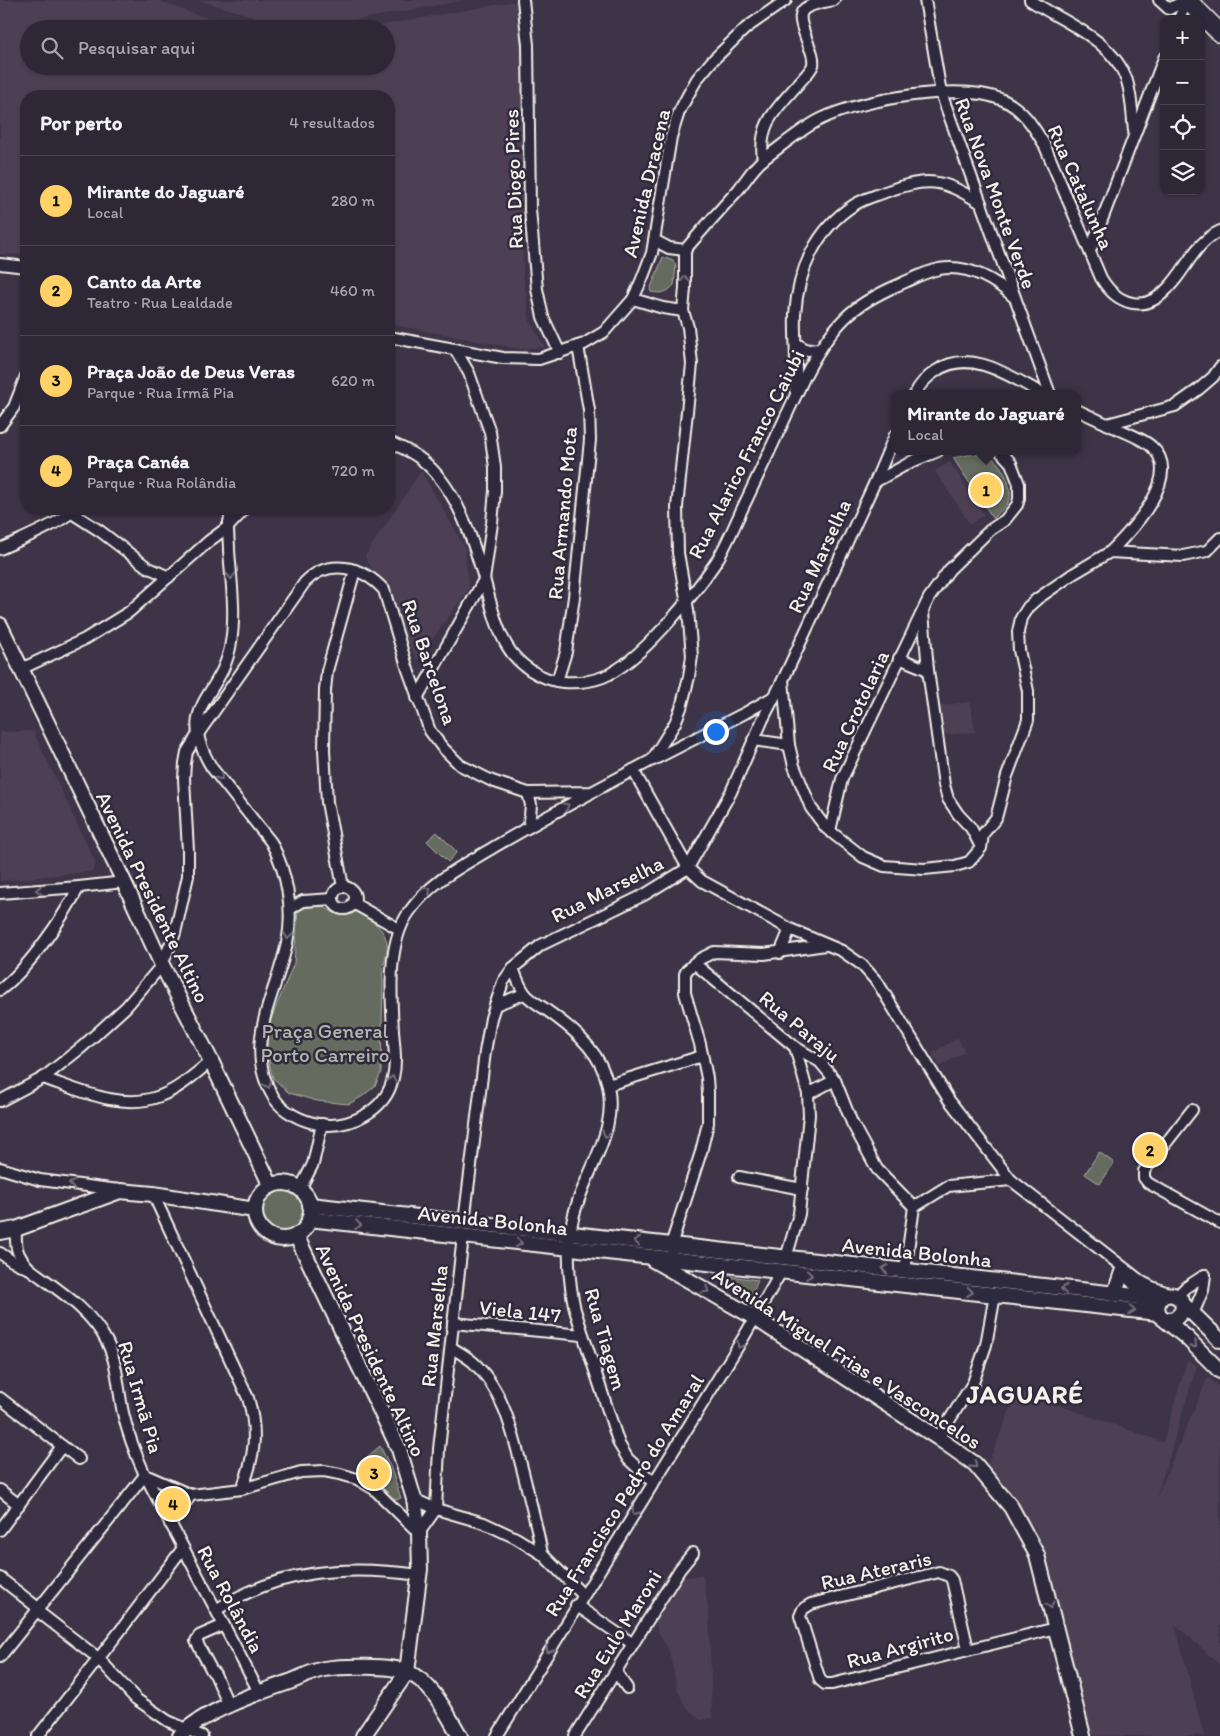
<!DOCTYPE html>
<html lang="pt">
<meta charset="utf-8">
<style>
body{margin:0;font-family:Itim,sans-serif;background:#3a3342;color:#f1f3f6}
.controls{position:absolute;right:15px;top:15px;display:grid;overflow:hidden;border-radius:10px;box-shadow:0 1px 4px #0004}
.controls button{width:45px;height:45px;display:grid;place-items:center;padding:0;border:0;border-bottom:1px solid #494451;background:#2e2736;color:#f1f3f6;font:25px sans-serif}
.you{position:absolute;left:715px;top:731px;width:18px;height:18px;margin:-12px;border:4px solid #fff;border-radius:50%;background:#1a73e8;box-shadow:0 0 0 8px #1a73e833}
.badge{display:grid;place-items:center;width:32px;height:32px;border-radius:50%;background:#ffd166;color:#111;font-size:16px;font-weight:700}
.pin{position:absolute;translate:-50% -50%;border:2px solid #fff;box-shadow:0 1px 5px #0006}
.popup{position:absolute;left:891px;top:390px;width:190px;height:65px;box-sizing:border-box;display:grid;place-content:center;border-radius:10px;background:#2e2736;filter:drop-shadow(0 1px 4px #0005);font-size:16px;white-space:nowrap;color:#a7a5ad}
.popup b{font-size:19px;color:#f1f3f6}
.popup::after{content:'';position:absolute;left:50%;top:100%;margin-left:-10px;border:10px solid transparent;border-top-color:#2e2736}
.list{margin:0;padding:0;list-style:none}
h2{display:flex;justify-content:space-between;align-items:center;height:65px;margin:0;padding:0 20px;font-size:21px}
h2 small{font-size:16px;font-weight:400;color:#a7a5ad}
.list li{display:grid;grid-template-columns:32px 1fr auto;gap:15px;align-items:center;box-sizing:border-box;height:90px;padding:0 20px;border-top:1px solid #494451}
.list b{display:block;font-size:19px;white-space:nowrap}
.list p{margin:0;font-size:16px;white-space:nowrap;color:#a7a5ad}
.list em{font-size:16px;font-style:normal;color:#a7a5ad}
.icon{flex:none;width:28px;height:28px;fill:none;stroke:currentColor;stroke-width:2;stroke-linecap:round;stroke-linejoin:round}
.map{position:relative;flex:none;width:1220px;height:1736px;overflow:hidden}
.search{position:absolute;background:#2e2736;box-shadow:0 1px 4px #0004;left:20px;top:20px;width:375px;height:55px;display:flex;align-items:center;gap:12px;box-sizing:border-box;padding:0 18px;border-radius:28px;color:#a7a5ad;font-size:19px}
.panel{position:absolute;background:#2e2736;box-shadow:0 1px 4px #0004;left:20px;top:90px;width:375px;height:425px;border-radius:20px}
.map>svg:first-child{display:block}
</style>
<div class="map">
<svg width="1220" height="1736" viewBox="0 0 1220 1736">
<rect width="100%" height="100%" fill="#3d3448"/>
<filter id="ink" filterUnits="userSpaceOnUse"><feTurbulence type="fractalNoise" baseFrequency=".02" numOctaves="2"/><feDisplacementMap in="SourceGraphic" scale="10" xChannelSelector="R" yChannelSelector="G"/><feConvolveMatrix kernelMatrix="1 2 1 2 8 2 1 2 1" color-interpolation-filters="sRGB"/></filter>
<g filter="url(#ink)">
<!-- built -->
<g fill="#4d4055">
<path d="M 0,0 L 157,0 L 199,16 L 253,29 L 29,29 L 29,66 L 386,66 L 386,29 L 360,29 L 518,1 L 523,22 L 523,276 L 530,322 L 545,347 L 520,349 L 389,324 L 389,96 L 26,96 L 26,255 L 0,254 Z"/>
<path d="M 198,0 L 465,0 L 356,20 L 312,22 L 266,20 Z"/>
<path d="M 950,462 L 984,515 L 970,524 L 935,471 Z"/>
<path d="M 421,471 L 464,546 L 469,589 L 417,660 L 365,556 Z"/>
<path d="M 970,702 L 975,732 L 943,735 L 938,706 Z"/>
<path d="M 33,731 L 96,864 L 92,871 L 85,872 L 0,881 L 0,732 Z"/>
<path d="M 958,1038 L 965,1052 L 940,1066 L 932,1053 Z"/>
<path d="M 1187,1361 L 1197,1365 L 1156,1499 L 1208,1377 L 1220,1388 L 1220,1665 L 1175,1624 L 1204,1736 L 1091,1736 L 1036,1531 L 988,1464 L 1018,1391 L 1163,1442 Z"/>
<path d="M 703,1575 L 709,1616 L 712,1718 L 700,1720 L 685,1705 L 678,1691 L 669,1651 L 657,1630 L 655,1614 L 678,1578 Z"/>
</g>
<!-- green -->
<g fill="#656c5f" stroke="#acaea4">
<path d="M 663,257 L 673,261 L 676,265 L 674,285 C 667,293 661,294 651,292 L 650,290 Z"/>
<path d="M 968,455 C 974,455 982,454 988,456 C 1001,460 1014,488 1009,500 C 1006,508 998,513 993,518 L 953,458 Z"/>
<path d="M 437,832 L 457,852 L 448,862 L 427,841 Z"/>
<path d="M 322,905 C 335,914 341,919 356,911 C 370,919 389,930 387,949 C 386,961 381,968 383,981 L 381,1073 L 375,1086 L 363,1096 L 349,1104 L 317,1101 L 289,1093 L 273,1078 L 266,1051 L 269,1024 L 294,963 L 298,909 Z"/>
<path d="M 1099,1152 L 1114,1163 L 1100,1184 L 1085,1174 Z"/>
<circle cx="283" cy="1210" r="21"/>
<path d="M 714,1274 L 758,1280 L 751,1298 Z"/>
<path d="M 380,1446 L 390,1466 L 401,1498 L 396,1500 L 365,1478 L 356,1474 L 368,1456 Z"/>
</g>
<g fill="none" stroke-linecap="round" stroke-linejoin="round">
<!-- street casing -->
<g stroke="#f4f1e8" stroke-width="14">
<g id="street">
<path d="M 523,0 L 528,45 L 530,209 L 537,289 L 543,317 L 560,353"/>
<path d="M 925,0 L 941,93 L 1050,394"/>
<path d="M 1030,0 C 1064,23 1112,38 1127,81 C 1132,97 1132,114 1134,131"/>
<path d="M 1159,0 L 1169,9 L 1186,0"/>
<path d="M 1179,19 L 1187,0"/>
<path d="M 763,160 C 758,123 776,110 798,84 C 803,78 810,72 813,65 C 814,58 812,52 809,46 C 796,11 794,7 834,0"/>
<path d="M 654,240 L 669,248 L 685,250"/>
<path d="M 685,250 C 702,230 720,210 738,190 C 746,180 754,166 765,158 C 783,145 801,129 821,119 C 862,99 961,82 1003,100 C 1023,109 1033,126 1044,144 L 1101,278 C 1117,305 1145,314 1168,288 C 1187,269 1194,243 1220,231"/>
<path d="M 1090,251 L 1164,58"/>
<path d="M 0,264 L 26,267"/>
<path d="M 633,299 L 663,308 L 683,311 L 685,288 L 685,250"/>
<path d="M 389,337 L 503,358 L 539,359 L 584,344 L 604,332 L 633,299 L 642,279 L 652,253 L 671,137 L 679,112 L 688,95 L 697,79 L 712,61 L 746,28 L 786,0"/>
<path d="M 797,344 L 807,350 L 820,349"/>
<path d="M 795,390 C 798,365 794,340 795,314 C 798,271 816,229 854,205 C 863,199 875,196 885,192 C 929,176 942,179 981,203"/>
<path d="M 915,394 C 919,385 927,377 936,371 C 971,347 1011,377 1043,394"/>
<path d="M 1077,410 L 1107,424 L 1175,406 L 1199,389 L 1213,377 L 1220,367"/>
<path d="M 1107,424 C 1119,430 1143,438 1152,447 C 1184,476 1131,531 1110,552"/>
<path d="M 0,426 L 14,407 L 26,376"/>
<path d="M 389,442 C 400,447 413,452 422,460 C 457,488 473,540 485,582 C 491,604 496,627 507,646 C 518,665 541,680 563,682 C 577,683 590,682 603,677 C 639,663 694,595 716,562 C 728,543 736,521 746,501 C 765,460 785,419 804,378 C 815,356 827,336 845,318 C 859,304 878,294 896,286 C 910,280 924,272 939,269 C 968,264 995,280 1015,298"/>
<path d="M 875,482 L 911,462 L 938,451"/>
<path d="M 232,509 C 231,515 229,521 228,527 C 228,535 229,543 229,550 C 231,580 236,612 231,642 C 223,698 173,704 212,768 L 271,842 C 287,872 294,910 287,943 C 276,995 241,1046 274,1098 C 283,1112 302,1121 318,1124 C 349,1129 386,1111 393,1078 C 397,1062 394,1046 393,1030 C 391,994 387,943 409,912 C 432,880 461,867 494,847 C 525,829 557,811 589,794"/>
<path d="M 72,513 L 100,531 L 147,567 L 169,577"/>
<path d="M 0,549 C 15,542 68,520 74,509"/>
<path d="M 923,612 L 928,670 L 944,785 L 948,799 L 958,814 L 971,828 L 981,847"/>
<path d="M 899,658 L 928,670"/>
<path d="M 21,669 L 85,639 L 129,612 L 209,541 L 228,527 L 245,509"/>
<path d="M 783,680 L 789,745 L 794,766 L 811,808 L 826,828 L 863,857 L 884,866 L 924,869 L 955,866 L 969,862 L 981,848 L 983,834 L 996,818 L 1007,776 L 1028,720 L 1028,691 L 1019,650 L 1018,632 L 1021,618 L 1028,607 L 1037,599 L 1073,574 L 1110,552 L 1183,556 L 1207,551 L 1220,538"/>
<path d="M 557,681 L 566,652 L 574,597 L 590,440 L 589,410 L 578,346"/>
<path d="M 417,698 L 484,580 L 492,523 L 495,491 L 495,467 L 490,432 L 469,373 L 455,349"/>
<path d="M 753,740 L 789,745"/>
<path d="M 653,760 L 745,713 L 773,697"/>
<path d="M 633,770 L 688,868 L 702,881 L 790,929 L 842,951 L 862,965 L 878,983 L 949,1100 L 1011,1180 L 1142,1282 L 1152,1287 L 1171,1294"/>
<path d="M 528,793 L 531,805 L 529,827"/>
<path d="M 830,831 L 842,779 L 929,598 L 949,570 L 990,530 L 1005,520 L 1017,505 L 1019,499 L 1019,484 L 1011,463 L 1000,451"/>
<path d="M 343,887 L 327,802 L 324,750 L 325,690 L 327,671 L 355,570"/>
<circle cx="344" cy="898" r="11"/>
<path d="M 0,893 L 79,887 L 124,882"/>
<path d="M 353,903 L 399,929"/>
<path d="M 290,909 L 303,901 L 333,899"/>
<path d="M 780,953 L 790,929"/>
<path d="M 694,963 L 795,1047 L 820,1062 L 835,1080 L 852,1123 L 877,1169 L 914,1207"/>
<path d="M 513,968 C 516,976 519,985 524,992 C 528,999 538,1004 545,1009 C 569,1026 595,1046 605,1075 C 624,1131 582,1171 572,1223 C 566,1252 569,1282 575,1310 L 619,1444 L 628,1459 L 653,1482"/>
<path d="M 0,990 C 29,968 62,919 79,887"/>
<path d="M 495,1005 L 524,994"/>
<path d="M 43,1078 C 79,1090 122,1111 160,1096 C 179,1089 195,1074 211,1061"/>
<path d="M 608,1085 L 702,1056"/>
<path d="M 808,1094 L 835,1080"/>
<path d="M 0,1101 L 43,1078 L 82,1047 L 126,1007 L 162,965 L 175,933 L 188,876 L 188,851 L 184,779 L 185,763 L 187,752 L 198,734 L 305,582 C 329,558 362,566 384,590 L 408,670 L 430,731 L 442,747 L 460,765 L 492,781 L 528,793 L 592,792 L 652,760 L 675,723 L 681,708 L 689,677 L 692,656 L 688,610 L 678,553 L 677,507 L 692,364 L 688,327 L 683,311"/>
<path d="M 1192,1110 L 1144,1171 L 1144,1178 L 1148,1183 L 1220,1223"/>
<path d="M 0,1168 L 40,1180 L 119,1190"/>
<path d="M 739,1177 L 802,1189"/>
<path d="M 300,1189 L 313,1164 L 322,1124"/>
<path d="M 153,1194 L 248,1398 C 258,1432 255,1456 242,1489"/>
<path d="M 464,1222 L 485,1052 L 491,1018 L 503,982 L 513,968 L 541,945 L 644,895 L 688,868 L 731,792 L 763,719 L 783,680 L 875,482 L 895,435"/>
<path d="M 16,1229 C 15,1248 17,1256 30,1269 C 58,1290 91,1310 107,1342 C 118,1364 118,1390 123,1413 C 128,1435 136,1455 145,1475 L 191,1495 L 242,1489 L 301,1472 L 324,1471 L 340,1474 L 357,1479 L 374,1489 L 419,1533 L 436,1509"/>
<path d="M 672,1250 L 671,1245 L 701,1152 L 708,1123 L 708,1092 L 707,1078 L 700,1044 L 685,993 L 685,974 L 687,970 L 700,959 L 714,952 L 764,954 L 825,945"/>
<path d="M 0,1253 L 12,1261 L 27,1268"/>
<path d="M 786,1258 L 799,1214 L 809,1115 L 808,1094 L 795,1047"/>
<path d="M 905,1271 L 914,1207 L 948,1186 L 1011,1180"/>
<path d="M 1122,1272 L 1137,1288 L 1151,1295"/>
<path d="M 1177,1296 L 1185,1288 L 1205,1275"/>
<path d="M 1193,1314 L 1203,1290 L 1205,1275"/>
<path d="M 453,1323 L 582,1335"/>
<path d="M 451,1347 C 458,1352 466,1356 473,1362 C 504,1390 513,1434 523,1472 C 530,1500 537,1526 542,1554"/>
<path d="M 0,1398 L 79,1459"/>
<path d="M 938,1438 L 973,1383 L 986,1345 L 995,1295"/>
<path d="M 0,1490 L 19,1505"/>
<path d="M 414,1499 L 436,1509 L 484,1523 L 516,1538 L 542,1554 L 583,1595"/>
<path d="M 436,1509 L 439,1449 L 463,1236"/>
<path d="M 170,1524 L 191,1495"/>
<path d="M 0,1530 L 62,1446"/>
<path d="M 0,1578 L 38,1608"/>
<path d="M 576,1605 L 633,1644"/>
<path d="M 36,1610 L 98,1658 L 136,1699 L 168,1721 L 202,1736"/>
<path d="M 216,1610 C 279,1569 346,1565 419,1575"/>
<path d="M 224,1625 L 199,1636 L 196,1641 L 212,1671 L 215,1674 L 229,1706"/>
<path d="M 968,1649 L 952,1580 L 949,1576 L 939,1572 L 811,1604 L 803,1609 L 800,1616 L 820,1680 L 825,1684 L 832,1684 L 1056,1628"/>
<path d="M 0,1657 L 145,1475 L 259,1692"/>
<path d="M 616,1672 L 627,1688"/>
<path d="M 38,1736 L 120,1631 L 183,1548"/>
<path d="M 497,1736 L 745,1335 L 781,1272"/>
<path d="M 575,1736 L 680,1569 L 693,1553"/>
</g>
</g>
<!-- secondary casing -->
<g stroke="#f4f1e8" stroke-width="18">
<g id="secondary">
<path d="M 0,625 L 124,882 L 162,965 L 211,1061 L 271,1186"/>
<circle cx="283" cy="1211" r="28"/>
<path d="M 310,1205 L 1126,1295 L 1158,1300"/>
<path d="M 309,1219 L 1158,1313"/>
<path d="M 0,1232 L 16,1229 L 120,1191 L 153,1194 L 255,1210"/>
<path d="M 296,1235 L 399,1449 L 414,1499 L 419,1533 L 420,1569 L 407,1672 L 363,1736"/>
<path d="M 653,1260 L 755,1318 L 938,1438 L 975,1464 L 1011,1507 L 1037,1555 L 1083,1736"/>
<path d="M 1112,1294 L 1116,1290 L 1122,1272"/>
<path d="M 1183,1304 L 1220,1340"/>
<path d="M 1167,1320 L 1175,1319 L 1183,1311 L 1182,1301 C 1175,1293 1166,1292 1159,1300 L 1157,1308 L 1159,1315 L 1187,1338 L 1220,1371"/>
<path d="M 180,1736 C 201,1712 260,1692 292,1681 C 302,1677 313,1671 324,1669 C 342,1666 391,1665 407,1672 C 432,1682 447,1714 460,1736"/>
</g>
</g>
<!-- highway casing -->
<g stroke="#f4f1e8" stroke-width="21">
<path id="highway" d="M 1187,0 L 1220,33"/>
</g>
<!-- street -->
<use href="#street" stroke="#2f2a3d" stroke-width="10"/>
<!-- secondary -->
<use href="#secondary" stroke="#2f2a3d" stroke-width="14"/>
<!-- highway -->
<use href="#highway" stroke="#2f2a3d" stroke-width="18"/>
</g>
<!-- one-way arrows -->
<defs><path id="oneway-chevron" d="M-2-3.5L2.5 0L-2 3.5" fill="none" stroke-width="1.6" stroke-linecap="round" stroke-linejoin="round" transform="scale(1.25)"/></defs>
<g stroke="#747079">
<use href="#oneway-chevron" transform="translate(685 279) rotate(-91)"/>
<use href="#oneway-chevron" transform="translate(231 576) rotate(87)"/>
<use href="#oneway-chevron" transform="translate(220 777) rotate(51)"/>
<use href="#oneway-chevron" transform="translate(566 806) rotate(-29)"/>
<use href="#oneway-chevron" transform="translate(39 890) rotate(176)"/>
<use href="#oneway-chevron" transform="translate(428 890) rotate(-44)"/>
<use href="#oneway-chevron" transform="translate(288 936) rotate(98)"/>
<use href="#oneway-chevron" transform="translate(392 1079) rotate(-76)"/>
<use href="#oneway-chevron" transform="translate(268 1085) rotate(68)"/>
<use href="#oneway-chevron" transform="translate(606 1134) rotate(105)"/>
<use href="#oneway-chevron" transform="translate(72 1184) rotate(-172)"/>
<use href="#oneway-chevron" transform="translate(358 1225) rotate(6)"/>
<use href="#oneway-chevron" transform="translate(637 1241) rotate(-174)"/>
<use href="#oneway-chevron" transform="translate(519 1243) rotate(6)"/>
<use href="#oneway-chevron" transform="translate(885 1269) rotate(-174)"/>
<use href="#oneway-chevron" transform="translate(809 1275) rotate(6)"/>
<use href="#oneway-chevron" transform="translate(1064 1289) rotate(-174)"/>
<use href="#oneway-chevron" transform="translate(706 1290) rotate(30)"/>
<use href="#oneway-chevron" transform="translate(970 1292) rotate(6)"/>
<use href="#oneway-chevron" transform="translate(1132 1310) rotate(6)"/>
<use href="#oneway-chevron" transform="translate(740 1345) rotate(122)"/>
<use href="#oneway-chevron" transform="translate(1194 1345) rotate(45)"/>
<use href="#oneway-chevron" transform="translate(974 1465) rotate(42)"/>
<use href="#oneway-chevron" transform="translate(635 1512) rotate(122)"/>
<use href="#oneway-chevron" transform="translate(1050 1605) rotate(75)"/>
<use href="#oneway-chevron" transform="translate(549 1650) rotate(121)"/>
</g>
</g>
<g text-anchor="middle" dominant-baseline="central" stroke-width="5" stroke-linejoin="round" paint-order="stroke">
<!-- street labels -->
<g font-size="21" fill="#f4f1e8" stroke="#2f2a3d">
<text transform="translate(513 179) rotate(-92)">Rua Diogo Pires</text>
<text transform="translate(646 183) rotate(-77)">Avenida Dracena</text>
<text transform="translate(1081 187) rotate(66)">Rua Catalunha</text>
<text transform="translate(996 193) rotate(70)">Rua Nova Monte Verde</text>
<text transform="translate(746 454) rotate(-63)">Rua Alarico Franco Caiubi</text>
<text transform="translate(562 513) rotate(-85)">Rua Armando Mota</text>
<text transform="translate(819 556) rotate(-65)">Rua Marselha</text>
<text transform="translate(430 662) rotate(71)">Rua Barcelona</text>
<text transform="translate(855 711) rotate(-65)">Rua Crotolaria</text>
<text transform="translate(607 889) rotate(-27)">Rua Marselha</text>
<text transform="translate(153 897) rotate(64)">Avenida Presidente Altino</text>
<text transform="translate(800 1026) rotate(40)">Rua Paraju</text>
<text transform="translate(493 1220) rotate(6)">Avenida Bolonha</text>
<text transform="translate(917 1252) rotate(6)">Avenida Bolonha</text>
<text transform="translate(520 1311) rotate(6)">Viela 147</text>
<text transform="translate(434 1326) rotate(-84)">Rua Marselha</text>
<text transform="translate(606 1339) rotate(74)">Rua Tiagem</text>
<text transform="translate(371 1350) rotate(65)">Avenida Presidente Altino</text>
<text transform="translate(847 1358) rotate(33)">Avenida Miguel Frias e Vasconcelos</text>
<text transform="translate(141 1397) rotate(74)">Rua Irmã Pia</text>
<text transform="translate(624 1495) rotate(-58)">Rua Francisco Pedro do Amaral</text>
<text transform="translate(876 1570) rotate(-13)">Rua Ateraris</text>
<text transform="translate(231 1599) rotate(62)">Rua Rolândia</text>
<text transform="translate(617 1634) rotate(-58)">Rua Eulo Maroni</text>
<text transform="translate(900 1647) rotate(-15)">Rua Argirito</text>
</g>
<!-- park labels -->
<g font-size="21" fill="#b4b5aa" stroke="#2f2a3d">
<text x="325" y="1030">Praça General<tspan x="325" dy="24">Porto Carreiro</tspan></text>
</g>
<!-- district labels -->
<g font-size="26" font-weight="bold" letter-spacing="1" fill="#f4f1e8" stroke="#2f2a3d">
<text x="1025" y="1394">JAGUARÉ</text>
</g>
</g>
</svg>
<div class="controls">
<button>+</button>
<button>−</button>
<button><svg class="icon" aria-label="locate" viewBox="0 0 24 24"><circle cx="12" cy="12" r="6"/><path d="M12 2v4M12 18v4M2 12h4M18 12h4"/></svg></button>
<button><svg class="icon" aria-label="layers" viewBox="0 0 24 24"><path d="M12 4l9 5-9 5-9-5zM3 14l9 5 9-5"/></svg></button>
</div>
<div class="you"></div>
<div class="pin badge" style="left:986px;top:490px">1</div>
<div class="popup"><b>Mirante do Jaguaré</b>Local</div>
<div class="pin badge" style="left:1150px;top:1150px">2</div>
<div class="pin badge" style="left:374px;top:1473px">3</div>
<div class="pin badge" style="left:173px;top:1504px">4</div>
<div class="search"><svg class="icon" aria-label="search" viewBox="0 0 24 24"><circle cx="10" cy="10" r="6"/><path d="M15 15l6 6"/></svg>Pesquisar aqui</div>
<section class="panel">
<h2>Por perto<small>4 resultados</small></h2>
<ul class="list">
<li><span class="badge">1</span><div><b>Mirante do Jaguaré</b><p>Local</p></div><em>280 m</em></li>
<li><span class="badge">2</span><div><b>Canto da Arte</b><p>Teatro · Rua Lealdade</p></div><em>460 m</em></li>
<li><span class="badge">3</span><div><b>Praça João de Deus Veras</b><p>Parque · Rua Irmã Pia</p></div><em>620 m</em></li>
<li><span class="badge">4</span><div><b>Praça Canéa</b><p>Parque · Rua Rolândia</p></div><em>720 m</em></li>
</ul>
</section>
</div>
